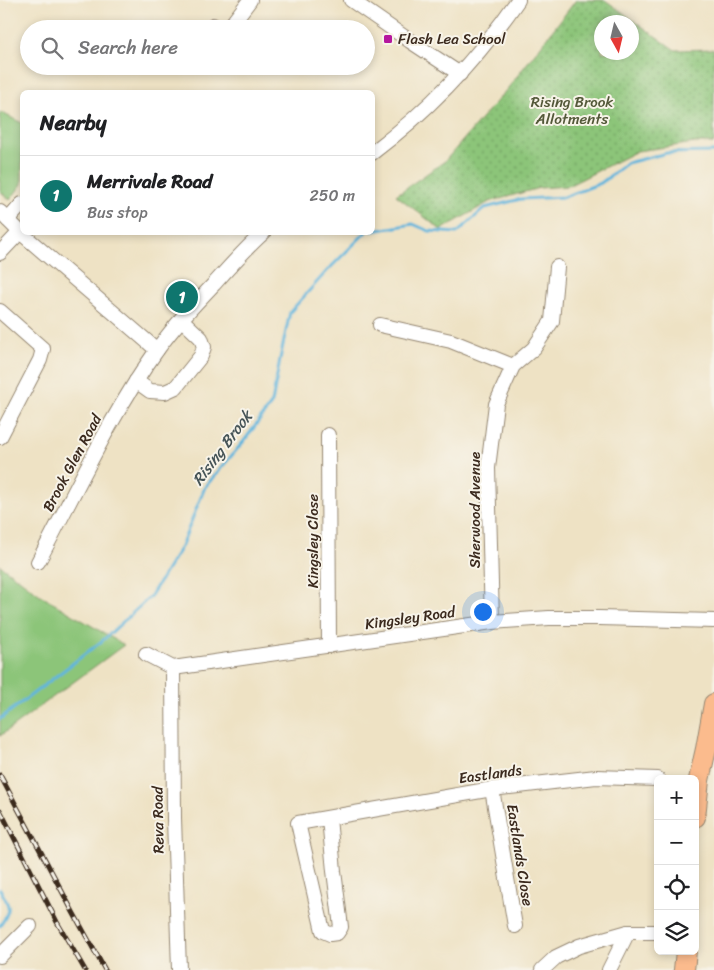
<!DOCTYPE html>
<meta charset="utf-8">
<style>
body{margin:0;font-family:Sriracha,sans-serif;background:#f2f2f2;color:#202124}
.controls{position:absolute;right:15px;bottom:15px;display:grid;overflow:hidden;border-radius:8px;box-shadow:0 2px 8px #0003}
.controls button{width:45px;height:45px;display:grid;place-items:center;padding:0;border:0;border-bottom:1px solid #e0e0e0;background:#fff;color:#202124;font:25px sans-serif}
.compass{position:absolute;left:594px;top:15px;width:45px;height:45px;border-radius:50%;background:#fff;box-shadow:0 2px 8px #0003;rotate:172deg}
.you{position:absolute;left:482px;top:611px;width:18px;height:18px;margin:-12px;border:4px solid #fff;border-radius:50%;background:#1a73e8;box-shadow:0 0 0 8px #1a73e833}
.badge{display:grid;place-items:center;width:32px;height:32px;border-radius:50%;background:#0f766e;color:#fff;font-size:16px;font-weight:700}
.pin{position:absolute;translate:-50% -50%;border:2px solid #fff;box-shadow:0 1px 5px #0006}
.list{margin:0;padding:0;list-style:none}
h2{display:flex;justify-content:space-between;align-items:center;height:65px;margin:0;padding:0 20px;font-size:21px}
h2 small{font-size:16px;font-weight:400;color:#757577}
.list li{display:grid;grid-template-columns:32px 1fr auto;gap:15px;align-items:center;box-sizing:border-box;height:80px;padding:0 20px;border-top:1px solid #e0e0e0}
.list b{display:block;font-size:19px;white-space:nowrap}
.list p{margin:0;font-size:16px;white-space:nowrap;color:#757577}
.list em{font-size:16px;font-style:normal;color:#757577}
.icon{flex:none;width:28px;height:28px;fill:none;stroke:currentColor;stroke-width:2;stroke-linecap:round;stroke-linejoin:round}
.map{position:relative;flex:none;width:714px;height:970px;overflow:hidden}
.search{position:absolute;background:#fff;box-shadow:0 2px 8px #0003;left:20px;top:20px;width:355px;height:55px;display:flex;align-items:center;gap:12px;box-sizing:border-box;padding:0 18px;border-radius:28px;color:#757577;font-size:19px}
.panel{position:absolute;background:#fff;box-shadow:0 2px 8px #0003;left:20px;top:90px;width:355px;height:145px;border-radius:8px}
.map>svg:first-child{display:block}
</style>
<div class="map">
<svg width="714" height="970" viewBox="0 0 714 970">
<defs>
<pattern id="garden-dots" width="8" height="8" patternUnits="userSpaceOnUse" patternTransform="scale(1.25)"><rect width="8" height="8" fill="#8cc579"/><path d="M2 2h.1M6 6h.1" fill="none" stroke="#74a063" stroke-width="1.8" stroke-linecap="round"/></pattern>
</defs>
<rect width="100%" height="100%" fill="#f7f3e8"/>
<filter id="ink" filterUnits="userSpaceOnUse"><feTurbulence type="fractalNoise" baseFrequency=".02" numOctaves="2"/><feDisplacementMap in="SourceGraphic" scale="10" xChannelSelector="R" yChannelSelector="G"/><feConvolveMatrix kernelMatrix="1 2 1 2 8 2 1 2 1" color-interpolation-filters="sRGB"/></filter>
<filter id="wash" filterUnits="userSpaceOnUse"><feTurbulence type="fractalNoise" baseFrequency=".0096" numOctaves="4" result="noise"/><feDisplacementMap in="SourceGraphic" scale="20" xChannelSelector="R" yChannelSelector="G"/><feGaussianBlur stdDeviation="1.12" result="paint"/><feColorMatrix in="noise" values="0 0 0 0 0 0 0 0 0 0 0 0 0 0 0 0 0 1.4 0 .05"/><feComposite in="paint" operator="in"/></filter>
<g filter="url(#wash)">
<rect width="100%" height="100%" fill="#eee2c4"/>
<!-- park -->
<g fill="#8cc579" stroke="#64784c">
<path d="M 0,112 L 22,123 L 22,184 L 10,200 L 0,191 Z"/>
<path d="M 0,565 L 43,597 L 124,645 L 0,736 Z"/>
</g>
<!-- garden -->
<path fill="url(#garden-dots)" stroke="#64784c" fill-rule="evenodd" d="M 576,0 L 605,0 L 675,50 L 714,49 L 714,143 L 695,143 L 637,151 L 568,186 L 539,188 L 489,202 L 441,230 L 396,195 L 445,161 L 508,88 ZM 602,22 L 632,22 L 632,52 L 602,52 Z"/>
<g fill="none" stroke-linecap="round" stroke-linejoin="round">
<!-- stream -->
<g stroke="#61b5dd" stroke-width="3">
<path d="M 372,231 L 413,224 L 429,231 L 457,233 L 485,208 L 521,199 L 564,197 L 601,183 L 627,163 L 667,153 L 714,152"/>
<path d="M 0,719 L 102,641 L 150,597 L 181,547 L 205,487 L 244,441 L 272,403 L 280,359 L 290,312 L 327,271 L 366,232"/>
<path d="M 0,889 C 10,907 12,908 0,926"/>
</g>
</g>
</g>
<g filter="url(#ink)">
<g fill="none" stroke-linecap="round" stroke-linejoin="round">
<!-- minor casing -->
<g stroke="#948671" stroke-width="16">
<g id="minor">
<path d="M 351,0 L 410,41 L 460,74"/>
<path d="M 213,25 L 218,29"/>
<path d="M 228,29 L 250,0"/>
<path d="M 372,153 C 429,110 478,58 518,0"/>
<path d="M 0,212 L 20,232 L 157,350"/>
<path d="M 8,220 L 22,204"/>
<path d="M 0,253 L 20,232"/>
<path d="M 0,311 L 43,349 L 40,360 L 0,437"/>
<path d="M 380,325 L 451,341 L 513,366"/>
<path d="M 136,381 L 150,391 L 165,392 L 176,387 L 201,356 L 204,347 L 201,338 L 181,319"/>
<path d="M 328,435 L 329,646"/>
<path d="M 38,562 C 76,491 110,416 157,350 C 174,326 194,305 214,284 C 230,266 246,248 264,232"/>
<path d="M 492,622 L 488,468 L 496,404 L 513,366 L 534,348 L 552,321 L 557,267"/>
<path d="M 146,654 L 173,668 L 492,622 L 549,618 L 599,618 L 714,621"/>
<path d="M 173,668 L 174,818 L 179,970"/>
<path d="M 492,789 L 515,926"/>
<path d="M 329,818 L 334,871 L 341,927 L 337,933 L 330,934 L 323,931 L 298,823 L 492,789 L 596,777 L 658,779"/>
<path d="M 0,956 L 30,926"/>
<path d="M 542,970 L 556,957 L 579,946 L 628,932 L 658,932"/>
<path d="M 609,970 L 628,932"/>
</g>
</g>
<!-- highway casing -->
<g stroke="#948671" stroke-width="22">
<g id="highway">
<path d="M 695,817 L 699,780 L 706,749 L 714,704"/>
<path d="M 684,970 L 686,951"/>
</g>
</g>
<!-- minor -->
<use href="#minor" stroke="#fff" stroke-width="14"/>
<!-- highway -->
<use href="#highway" stroke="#fbbb8d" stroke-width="20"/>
<!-- rail casing -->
<g stroke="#3b2a1e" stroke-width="5">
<g id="rail">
<path d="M 0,775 L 73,912 L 105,970"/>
<path d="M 0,810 L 57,922 L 85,970"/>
</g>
</g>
<!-- rail -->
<use href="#rail" stroke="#f7f3e8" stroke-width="3" stroke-dasharray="9" stroke-linecap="butt"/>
</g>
</g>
<!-- markers -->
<rect fill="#b5179e" stroke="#f7f3e8" stroke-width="2" x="383" y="34" width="10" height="10" rx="2.5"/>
<g text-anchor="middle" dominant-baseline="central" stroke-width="4" stroke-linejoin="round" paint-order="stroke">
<!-- poi labels -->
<g font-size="15" fill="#3b2a1e" stroke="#f7f3e8" text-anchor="start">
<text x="398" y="39">Flash Lea School</text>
</g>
<!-- park labels -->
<g font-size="15" fill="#535839" stroke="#f7f3e8">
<text x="572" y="102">Rising Brook<tspan x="572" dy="17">Allotments</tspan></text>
</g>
<!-- street labels -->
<g font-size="15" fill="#3b2a1e" stroke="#f7f3e8">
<text transform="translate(72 463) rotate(-62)">Brook Glen Road</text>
<text transform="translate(475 510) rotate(-90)">Sherwood Avenue</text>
<text transform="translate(313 541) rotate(-90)">Kingsley Close</text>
<text transform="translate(410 618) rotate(-8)">Kingsley Road</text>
<text transform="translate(490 774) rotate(-8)">Eastlands</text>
<text transform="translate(158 820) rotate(-91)">Reva Road</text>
<text transform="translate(520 855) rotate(81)">Eastlands Close</text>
</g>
<!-- water labels -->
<g font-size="16" font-style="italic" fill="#465457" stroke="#f7f3e8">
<text transform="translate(222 448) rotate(-53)">Rising Brook</text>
</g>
</g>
</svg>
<div class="controls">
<button>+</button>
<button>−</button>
<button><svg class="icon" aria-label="locate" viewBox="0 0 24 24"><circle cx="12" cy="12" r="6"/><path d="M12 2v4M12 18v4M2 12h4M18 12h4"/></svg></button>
<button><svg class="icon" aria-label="layers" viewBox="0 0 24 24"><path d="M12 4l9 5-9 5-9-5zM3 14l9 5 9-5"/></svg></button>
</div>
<svg class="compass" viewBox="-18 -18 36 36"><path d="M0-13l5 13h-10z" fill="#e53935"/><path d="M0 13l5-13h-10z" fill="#757577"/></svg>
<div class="you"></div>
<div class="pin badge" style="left:182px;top:297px">1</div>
<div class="search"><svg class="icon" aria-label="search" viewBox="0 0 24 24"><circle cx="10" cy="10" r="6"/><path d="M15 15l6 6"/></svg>Search here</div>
<section class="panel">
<h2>Nearby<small></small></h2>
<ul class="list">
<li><span class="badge">1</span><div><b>Merrivale Road</b><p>Bus stop</p></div><em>250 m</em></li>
</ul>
</section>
</div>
